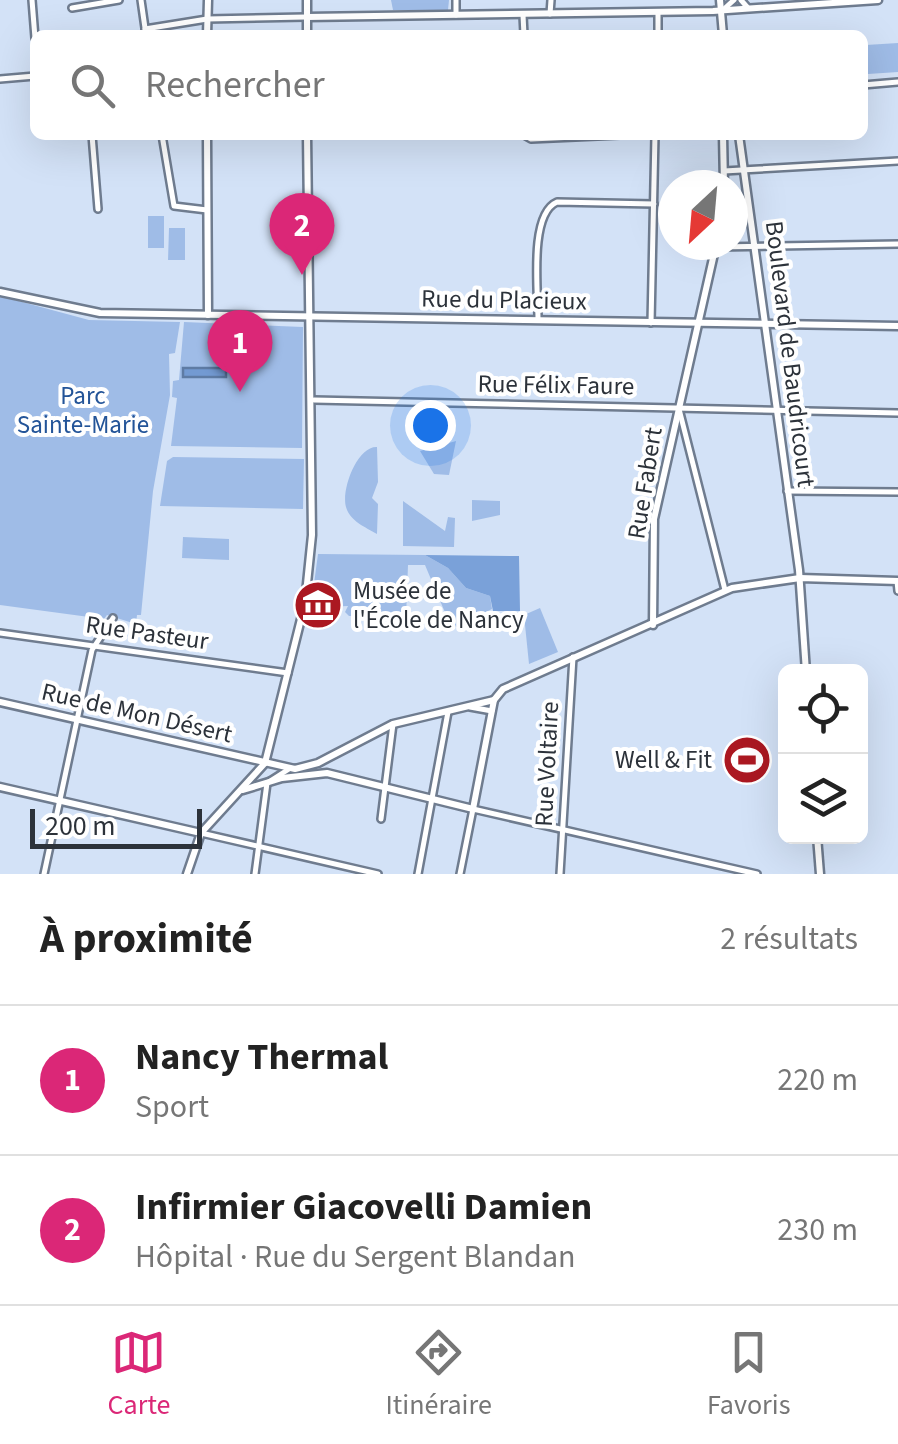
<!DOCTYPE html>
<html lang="fr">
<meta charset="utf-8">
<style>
body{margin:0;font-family:"Source Sans 3",sans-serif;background:#f2f2f2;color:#222}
.controls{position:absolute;right:30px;bottom:30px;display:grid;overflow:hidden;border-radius:15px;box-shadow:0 10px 40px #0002}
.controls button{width:90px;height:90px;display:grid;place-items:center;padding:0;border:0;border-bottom:2px solid #e0e0e0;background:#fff;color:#222;font:50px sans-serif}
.compass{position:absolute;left:658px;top:170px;width:90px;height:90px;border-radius:50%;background:#fff;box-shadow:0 10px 40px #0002;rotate:206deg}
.scale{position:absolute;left:30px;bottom:25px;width:172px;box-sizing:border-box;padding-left:10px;border:5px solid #2c323a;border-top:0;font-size:28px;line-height:35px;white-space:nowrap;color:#2c323a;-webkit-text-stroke:8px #fff;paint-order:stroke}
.you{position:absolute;left:430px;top:425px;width:35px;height:35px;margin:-25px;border:8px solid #fff;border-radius:50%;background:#1a73e8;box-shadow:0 0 0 15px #1a73e833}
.badge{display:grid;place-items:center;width:65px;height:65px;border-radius:50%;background:#db2777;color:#fff;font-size:32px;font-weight:700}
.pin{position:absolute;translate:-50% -82px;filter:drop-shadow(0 2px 5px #0008)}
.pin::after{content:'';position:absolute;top:52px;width:35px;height:30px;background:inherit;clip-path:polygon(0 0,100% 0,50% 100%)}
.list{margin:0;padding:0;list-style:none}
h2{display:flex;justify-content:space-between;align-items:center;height:130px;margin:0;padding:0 40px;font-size:42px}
h2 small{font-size:32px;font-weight:400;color:#767676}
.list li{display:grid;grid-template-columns:65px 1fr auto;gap:30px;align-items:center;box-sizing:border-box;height:150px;padding:0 40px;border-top:2px solid #e0e0e0}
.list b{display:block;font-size:38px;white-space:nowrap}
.list p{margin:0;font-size:32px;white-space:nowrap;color:#767676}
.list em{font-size:32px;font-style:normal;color:#767676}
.icon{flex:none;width:55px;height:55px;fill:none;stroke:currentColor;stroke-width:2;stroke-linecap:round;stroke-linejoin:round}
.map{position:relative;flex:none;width:898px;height:874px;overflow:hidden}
.search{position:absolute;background:#fff;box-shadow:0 10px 40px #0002;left:30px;right:30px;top:30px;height:110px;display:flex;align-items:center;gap:25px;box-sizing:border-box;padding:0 35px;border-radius:15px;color:#767676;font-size:38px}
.sheet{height:430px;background:#fff}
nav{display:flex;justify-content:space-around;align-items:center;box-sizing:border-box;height:140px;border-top:2px solid #e0e0e0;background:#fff;font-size:28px;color:#767676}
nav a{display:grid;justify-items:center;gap:5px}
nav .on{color:#db2777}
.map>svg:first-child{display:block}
</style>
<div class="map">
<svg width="898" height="874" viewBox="0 0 898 874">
<rect width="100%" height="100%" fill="#d3e2f7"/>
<!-- green -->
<g fill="#9fbce7">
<path d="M 391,0 L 449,0 L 448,10 L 393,10 Z"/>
<path d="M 898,43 L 898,72 L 868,74 L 866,45 Z"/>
<rect x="148" y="216" width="16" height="32"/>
<path d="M 169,228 L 185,228 L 185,260 L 168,260 Z"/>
<path d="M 0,296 L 89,320 L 180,322 L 175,353 L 169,354 L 170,395 L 153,491 L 141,615 L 137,615 L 136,624 L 107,615 L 104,619 L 0,605 Z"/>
<path d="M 184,322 L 303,327 L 302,448 L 171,446 L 177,398 L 172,397 L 173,381 L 179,380 Z"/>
<path d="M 456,441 L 449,475 L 434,474 L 420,451 Z"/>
<path d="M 377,447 L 378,482 L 372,498 L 378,504 L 377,534 C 365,527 350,521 346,507 C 341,490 357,446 377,447 Z"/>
<path d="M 173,457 L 304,459 L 303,509 L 160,506 L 167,461 Z"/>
<path d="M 472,500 L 500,501 L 500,515 L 472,521 Z"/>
<path d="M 403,501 L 445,531 L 448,517 L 455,518 L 454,547 L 403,546 Z"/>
<path d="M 183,537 L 229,539 L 229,560 L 182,558 Z"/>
<path d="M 318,554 L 425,555 L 448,568 L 466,588 L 490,596 L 492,609 L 452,629 L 425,565 L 408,565 L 406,617 L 349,616 L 345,612 L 348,606 L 325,607 L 325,597 L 312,599 Z"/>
<path d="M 540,608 L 558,652 L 529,664 L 524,615 Z"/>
</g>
<!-- forest -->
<path fill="#7aa1d9" d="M 425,555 L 519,556 L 520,611 L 493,611 L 490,596 L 466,588 L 448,568 Z"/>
<!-- water -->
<rect fill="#739ad2" stroke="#5e7ba4" stroke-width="2.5" x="183" y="368" width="43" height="9"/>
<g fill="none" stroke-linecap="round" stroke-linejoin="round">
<!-- minor casing -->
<g stroke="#6f7c8f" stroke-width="10">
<g id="minor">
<path d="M 32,0 L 35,38"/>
<path d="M 141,0 L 146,35"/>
<path d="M 456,0 L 456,15"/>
<path d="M 741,0 L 748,8"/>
<path d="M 72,8 L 119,0"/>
<path d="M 724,9 L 734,0"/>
<path d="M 550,14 L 551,0"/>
<path d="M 523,15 L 524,35"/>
<path d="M 145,29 L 207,19 L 306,17"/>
<path d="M 658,35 L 658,12"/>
<path d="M 0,79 L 35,76"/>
<path d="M 863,85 L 898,82"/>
<path d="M 92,135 L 98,209"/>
<path d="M 162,135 L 174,206 L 207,210"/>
<path d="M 524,135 L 531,139 L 620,135"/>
<path d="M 724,171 L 898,161"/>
<path d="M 716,247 L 898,244"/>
<path d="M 538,319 C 538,290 529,214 557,202 L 654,204"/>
<path d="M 651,323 L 655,135"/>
<path d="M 314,400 L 898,413"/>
<path d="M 679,409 L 725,590"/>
<path d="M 787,491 L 898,492"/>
<path d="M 897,581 L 898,591"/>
<path d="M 0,633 L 288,673"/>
<path d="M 470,707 L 492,711"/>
<path d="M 381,819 L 393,724"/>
<path d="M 201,833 L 378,874"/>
<path d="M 44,874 L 92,650 L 113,618"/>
<path d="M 255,874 L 267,783 L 289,769"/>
<path d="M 418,874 L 448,712"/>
<path d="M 460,874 L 473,809 L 757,874"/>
<path d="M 560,874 L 573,657"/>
</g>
</g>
<!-- tertiary casing -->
<g stroke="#6f7c8f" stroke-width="11">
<g id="tertiary">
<path d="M 720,0 L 723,35"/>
<path d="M 307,17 L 713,11 L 878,0"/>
<path d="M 207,35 L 208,0"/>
<path d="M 307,35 L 307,0"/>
<path d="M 207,135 L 208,315"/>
<path d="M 723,135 L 724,185"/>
<path d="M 739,135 L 799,570 L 806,672"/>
<path d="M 0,292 L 100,313 L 898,326"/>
<path d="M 653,625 L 654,519 L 716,245"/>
<path d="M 265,763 L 305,603 L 312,535 L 307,135"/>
<path d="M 0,787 L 201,833"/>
<path d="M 817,836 L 820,874"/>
</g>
</g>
<!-- secondary casing -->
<g stroke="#6f7c8f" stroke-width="11">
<g id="secondary">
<path d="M 0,702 L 295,769 L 318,763 L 393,724 L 494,700"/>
<path d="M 243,790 L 282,778 L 327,773 L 473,809 L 494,700 L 503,689 L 732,588 L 800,578 L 898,581"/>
<path d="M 187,874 L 201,833 L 265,763"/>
</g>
</g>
<!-- minor -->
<use href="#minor" stroke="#fff" stroke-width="5"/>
<!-- tertiary -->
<use href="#tertiary" stroke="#fff" stroke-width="6"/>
<!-- secondary -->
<use href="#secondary" stroke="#fff" stroke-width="6"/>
</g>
<!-- icons -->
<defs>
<g id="museum-disc" transform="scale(2.5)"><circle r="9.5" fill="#ab1821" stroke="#fff"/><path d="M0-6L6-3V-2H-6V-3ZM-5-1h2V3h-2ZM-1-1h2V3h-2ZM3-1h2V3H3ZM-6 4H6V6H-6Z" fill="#fff"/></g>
<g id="stadium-disc" transform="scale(2.5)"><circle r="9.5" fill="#ab1821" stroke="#fff"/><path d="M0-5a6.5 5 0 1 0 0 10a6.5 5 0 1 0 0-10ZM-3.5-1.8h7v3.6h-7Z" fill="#fff"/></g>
</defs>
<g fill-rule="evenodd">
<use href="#museum-disc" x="318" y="605"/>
<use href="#stadium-disc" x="747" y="760"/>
</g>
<g text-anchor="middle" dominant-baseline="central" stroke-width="8" stroke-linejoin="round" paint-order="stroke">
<!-- street labels -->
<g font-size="25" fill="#2c323a" stroke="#fff">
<text transform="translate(504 300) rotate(1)">Rue du Placieux</text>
<text transform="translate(790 354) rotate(83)">Boulevard de Baudricourt</text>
<text transform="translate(556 385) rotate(1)">Rue Félix Faure</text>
<text transform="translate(645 483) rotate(-81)">Rue Fabert</text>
<text transform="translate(147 633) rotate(8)">Rue Pasteur</text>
<text transform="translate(137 713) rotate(13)">Rue de Mon Désert</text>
<text transform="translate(547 764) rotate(-87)">Rue Voltaire</text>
</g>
<!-- park labels -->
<g font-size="25" fill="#235498" stroke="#fff">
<text x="83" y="396">Parc<tspan x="83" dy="29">Sainte-Marie</tspan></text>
</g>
<!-- poi labels -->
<g font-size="25" fill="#2c323a" stroke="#fff" text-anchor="start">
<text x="353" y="591">Musée de<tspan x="353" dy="29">l'École de Nancy</tspan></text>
<text x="712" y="760" text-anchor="end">Well &amp; Fit</text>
</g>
</g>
</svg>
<div class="controls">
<button><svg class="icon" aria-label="locate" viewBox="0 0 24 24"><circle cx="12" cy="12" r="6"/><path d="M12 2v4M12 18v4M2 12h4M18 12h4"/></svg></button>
<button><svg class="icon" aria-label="layers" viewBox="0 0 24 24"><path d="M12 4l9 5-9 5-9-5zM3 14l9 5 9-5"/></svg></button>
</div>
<svg class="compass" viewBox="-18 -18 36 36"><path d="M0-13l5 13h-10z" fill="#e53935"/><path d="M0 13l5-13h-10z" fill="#767676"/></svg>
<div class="scale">200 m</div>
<div class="you"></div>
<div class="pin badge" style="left:240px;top:392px">1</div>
<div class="pin badge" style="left:302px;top:275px">2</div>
<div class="search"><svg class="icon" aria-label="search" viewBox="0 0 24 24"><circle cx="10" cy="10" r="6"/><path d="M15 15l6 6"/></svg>Rechercher</div>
</div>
<section class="sheet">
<h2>À proximité<small>2 résultats</small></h2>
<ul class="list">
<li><span class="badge">1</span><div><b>Nancy Thermal</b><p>Sport</p></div><em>220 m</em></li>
<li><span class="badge">2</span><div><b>Infirmier Giacovelli Damien</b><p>Hôpital · Rue du Sergent Blandan</p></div><em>230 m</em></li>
</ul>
</section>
<nav>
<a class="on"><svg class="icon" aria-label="map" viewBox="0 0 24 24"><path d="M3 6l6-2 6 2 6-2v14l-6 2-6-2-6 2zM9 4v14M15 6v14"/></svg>Carte</a>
<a><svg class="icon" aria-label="directions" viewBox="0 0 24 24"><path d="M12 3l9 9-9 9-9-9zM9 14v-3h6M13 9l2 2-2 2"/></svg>Itinéraire</a>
<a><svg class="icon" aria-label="saved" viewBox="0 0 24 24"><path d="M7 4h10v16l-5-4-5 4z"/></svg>Favoris</a>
</nav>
